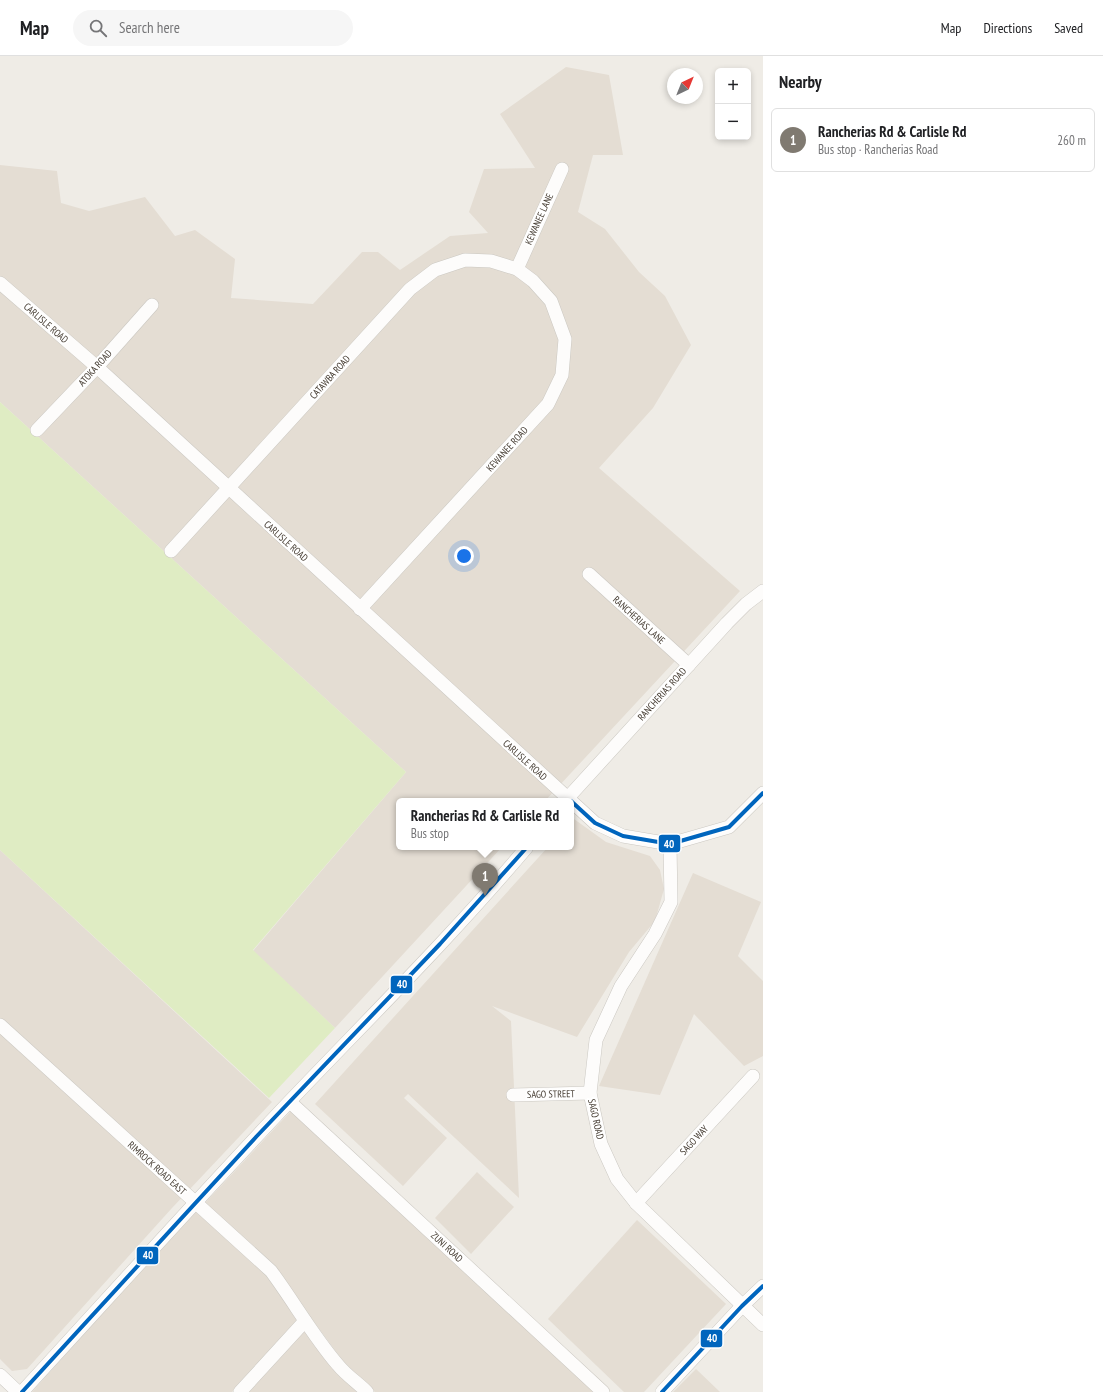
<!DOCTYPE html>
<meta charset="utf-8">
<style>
body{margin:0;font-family:"PT Sans Narrow",sans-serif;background:#f6f6f6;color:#202124}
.controls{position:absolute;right:12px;top:12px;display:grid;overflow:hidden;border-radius:6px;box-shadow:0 2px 6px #0003}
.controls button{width:36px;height:36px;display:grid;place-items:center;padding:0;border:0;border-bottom:1px solid #e0e0e0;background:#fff;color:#202124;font:20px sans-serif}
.compass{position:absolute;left:667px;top:12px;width:36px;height:36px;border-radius:50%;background:#fff;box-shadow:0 2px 6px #0003;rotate:43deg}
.you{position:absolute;left:464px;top:500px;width:14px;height:14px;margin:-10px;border:3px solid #fff;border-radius:50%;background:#1a73e8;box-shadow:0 0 0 6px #1a73e833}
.badge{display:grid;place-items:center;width:26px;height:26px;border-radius:50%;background:#807a71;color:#fff;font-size:13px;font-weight:700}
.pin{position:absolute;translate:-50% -33px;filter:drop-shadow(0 1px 2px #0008)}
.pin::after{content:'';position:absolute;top:21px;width:14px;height:12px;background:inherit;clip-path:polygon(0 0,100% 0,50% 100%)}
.popup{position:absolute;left:396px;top:742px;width:178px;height:52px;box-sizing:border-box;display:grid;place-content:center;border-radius:6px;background:#fff;filter:drop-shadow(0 1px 3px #0005);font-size:13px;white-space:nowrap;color:#757577}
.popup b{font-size:15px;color:#202124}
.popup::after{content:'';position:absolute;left:50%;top:100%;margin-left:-8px;border:8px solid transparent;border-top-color:#fff}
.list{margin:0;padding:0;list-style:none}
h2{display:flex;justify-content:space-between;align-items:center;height:52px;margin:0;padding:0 16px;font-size:17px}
h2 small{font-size:13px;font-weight:400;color:#757577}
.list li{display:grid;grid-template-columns:26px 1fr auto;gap:12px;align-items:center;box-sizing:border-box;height:64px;margin:0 8px 8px;padding:0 8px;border:1px solid #e0e0e0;border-radius:6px}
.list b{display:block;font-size:15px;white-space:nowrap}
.list p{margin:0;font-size:13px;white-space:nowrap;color:#757577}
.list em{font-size:13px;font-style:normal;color:#757577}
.icon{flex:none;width:22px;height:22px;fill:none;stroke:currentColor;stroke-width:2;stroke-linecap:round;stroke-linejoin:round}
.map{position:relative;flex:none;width:763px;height:1336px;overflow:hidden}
header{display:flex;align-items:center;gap:24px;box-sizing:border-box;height:56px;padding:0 20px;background:#fff;border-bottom:1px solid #e0e0e0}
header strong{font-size:19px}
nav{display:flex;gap:22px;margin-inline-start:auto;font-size:14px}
.search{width:280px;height:36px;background:#f6f6f6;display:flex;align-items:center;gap:10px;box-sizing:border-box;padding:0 14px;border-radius:22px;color:#757577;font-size:15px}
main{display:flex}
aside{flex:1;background:#fff}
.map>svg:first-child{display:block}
</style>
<header>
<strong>Map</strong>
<div class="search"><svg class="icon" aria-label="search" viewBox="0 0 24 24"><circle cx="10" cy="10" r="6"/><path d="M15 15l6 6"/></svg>Search here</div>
<nav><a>Map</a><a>Directions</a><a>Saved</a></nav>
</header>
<main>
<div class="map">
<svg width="763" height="1336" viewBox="0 0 763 1336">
<rect width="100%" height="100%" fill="#efece6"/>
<!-- residential -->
<g fill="#e4ddd3">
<path d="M 566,11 L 609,19 L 623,99 L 593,99 L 578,156 L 605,173 L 639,216 L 665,240 L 691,289 L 653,352 L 599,412 L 740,535 L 545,745 L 399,745 L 399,791 L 502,791 L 335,972 L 253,895 L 406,716 L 0,346 L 0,109 L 57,115 L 61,147 L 89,155 L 145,141 L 175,180 L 195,174 L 235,203 L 231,242 L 313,248 L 362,196 L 378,196 L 400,214 L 450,180 L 488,177 L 469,156 L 484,113 L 535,112 L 500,58 Z"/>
<path d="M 574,763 L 606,786 L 650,800 L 660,814 L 664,833 L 655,865 L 629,896 L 577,981 L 492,950 L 511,965 L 519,1142 L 408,1038 L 404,1042 L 447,1082 L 403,1130 L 315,1048 L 548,791 L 571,791 L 571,766 Z"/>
<path d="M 0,794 L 272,1046 L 172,1152 L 27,1313 L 12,1315 L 0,1303 Z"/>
<path d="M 693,817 L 761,846 L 738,900 L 763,925 L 763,1000 L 744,1010 L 694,958 L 660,1039 L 599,1030 Z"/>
<path d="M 291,1055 L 596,1336 L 375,1336 L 345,1308 L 276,1214 L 204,1148 Z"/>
<path d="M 477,1116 L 514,1151 L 471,1198 L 435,1162 Z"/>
<path d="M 195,1155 L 265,1218 L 298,1264 L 232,1336 L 32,1336 Z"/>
<path d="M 637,1164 L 726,1248 L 644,1336 L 624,1336 L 548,1263 Z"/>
<path d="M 305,1265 L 364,1336 L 240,1336 Z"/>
<path d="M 696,1313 L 720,1336 L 673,1336 Z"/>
</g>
<!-- green -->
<path fill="#dfecc3" d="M 0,346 L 406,716 L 253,894 L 335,972 L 269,1042 L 0,794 Z"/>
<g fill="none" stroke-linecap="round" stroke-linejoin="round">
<!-- minor casing -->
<g stroke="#cbc8c2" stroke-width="14">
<g id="minor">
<path d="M 517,213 L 562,113"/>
<path d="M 0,227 L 97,311 L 571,745"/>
<path d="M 37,374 L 97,311 L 152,249"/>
<path d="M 171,495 L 410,233 L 435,214 L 465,204 L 491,205 L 517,213 L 533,225 L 551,245 L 565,283 L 562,319 L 548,348 L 360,553"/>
<path d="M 589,518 L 689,609"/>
<path d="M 565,745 L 727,567 L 746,548 L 763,535"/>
<path d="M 571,745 L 595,767 L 623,780 L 670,788 L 729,771 L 763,737"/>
<path d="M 670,788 L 671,846 L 655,878 L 621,930 L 596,984 L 590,1037 L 601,1088 L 617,1123 L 636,1147 L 763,1269"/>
<path d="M 0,969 L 271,1215 C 294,1246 313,1280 338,1309 C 346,1319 358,1327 367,1336"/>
<path d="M 513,1039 L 590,1037"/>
<path d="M 290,1046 L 603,1336"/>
<path d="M 636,1147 L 753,1020"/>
<path d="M 0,1319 L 18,1336"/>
<path d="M 22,1336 C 111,1239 199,1141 290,1045 C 370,961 452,880 527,791"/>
<path d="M 240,1336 L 305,1265"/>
<path d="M 662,1336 L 742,1250 L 763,1230"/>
</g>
</g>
<!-- minor -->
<use href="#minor" stroke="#fdfcfb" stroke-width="13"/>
<!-- bus-1 casing -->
<g stroke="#fff" stroke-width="7">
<g id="bus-1">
<path d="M 571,745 L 595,767 L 623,780 L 670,788 L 729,771 L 763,737"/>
<path d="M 22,1336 L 256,1081 L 440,888 L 527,791"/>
<path d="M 662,1336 L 742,1250 L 763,1230"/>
</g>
</g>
<!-- bus-1 -->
<use href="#bus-1" stroke="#0065bd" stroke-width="4"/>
</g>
<g text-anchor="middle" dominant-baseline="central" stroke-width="4" stroke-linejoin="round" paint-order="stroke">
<!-- street labels -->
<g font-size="10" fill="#453c32" stroke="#fff">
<text transform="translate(539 163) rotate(-66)">KEWANEE LANE</text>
<text transform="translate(46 267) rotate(41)">CARLISLE ROAD</text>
<text transform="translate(95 312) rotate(-48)">ATOKA ROAD</text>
<text transform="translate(330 321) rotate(-48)">CATAWBA ROAD</text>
<text transform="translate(507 393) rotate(-48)">KEWANEE ROAD</text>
<text transform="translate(286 485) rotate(42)">CARLISLE ROAD</text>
<text transform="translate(639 564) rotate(42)">RANCHERIAS LANE</text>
<text transform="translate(662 638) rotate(-48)">RANCHERIAS ROAD</text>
<text transform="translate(525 704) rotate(42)">CARLISLE ROAD</text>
<text transform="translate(551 1038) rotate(-1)">SAGO STREET</text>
<text transform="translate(596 1063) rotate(77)">SAGO ROAD</text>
<text transform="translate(694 1084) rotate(-47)">SAGO WAY</text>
<text transform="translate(157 1112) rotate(42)">RIMROCK ROAD EAST</text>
<text transform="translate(447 1191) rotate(43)">ZUNI ROAD</text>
</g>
</g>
<g stroke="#fff" stroke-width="1.5">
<rect x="658" y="778" width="23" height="19" rx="4" fill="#0065bd"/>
<rect x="390" y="919" width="23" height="19" rx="4" fill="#0065bd"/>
<rect x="136" y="1190" width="23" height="19" rx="4" fill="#0065bd"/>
<rect x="700" y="1273" width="23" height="19" rx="4" fill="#0065bd"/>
</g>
<g font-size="11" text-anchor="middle" font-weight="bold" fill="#fff">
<text x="669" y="792">40</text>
<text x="402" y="932">40</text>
<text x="148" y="1203">40</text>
<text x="712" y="1286">40</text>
</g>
</svg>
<div class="controls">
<button>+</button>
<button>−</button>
</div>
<svg class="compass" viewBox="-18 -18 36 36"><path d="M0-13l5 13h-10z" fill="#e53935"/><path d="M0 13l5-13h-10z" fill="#757577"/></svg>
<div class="you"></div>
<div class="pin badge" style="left:485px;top:840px">1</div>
<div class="popup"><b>Rancherias Rd &amp; Carlisle Rd</b>Bus stop</div>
</div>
<aside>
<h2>Nearby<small></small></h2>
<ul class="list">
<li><span class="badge">1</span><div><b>Rancherias Rd &amp; Carlisle Rd</b><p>Bus stop · Rancherias Road</p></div><em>260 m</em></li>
</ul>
</aside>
</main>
